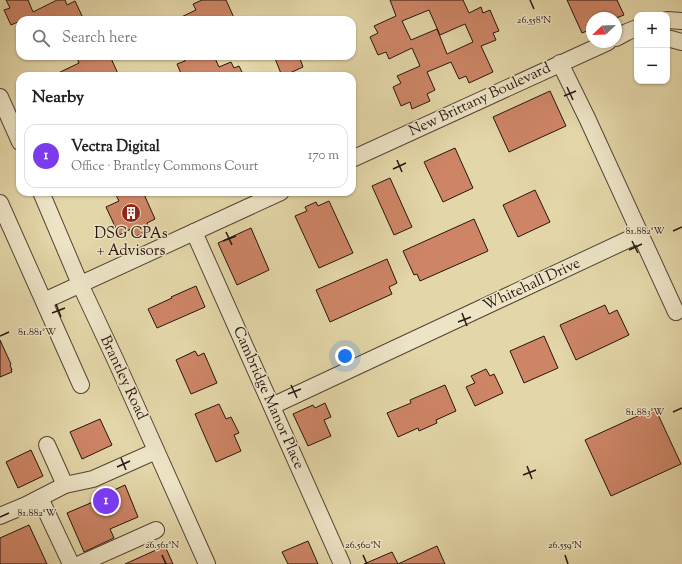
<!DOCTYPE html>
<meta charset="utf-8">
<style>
body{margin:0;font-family:"Sorts Mill Goudy",serif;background:#f6f6f6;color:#202124}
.controls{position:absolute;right:12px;top:12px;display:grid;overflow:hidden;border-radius:8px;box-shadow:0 1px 3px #0004}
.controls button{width:36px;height:36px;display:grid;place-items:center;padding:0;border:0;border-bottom:1px solid #e0e0e0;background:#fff;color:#202124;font:20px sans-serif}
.compass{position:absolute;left:586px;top:12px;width:36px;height:36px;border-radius:50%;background:#fff;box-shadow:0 1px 3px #0004;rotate:247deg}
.you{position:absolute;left:345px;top:356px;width:14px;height:14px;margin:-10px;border:3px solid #fff;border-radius:50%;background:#1a73e8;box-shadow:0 0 0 6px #1a73e833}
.badge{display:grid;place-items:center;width:26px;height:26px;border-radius:50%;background:#7c3aed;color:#fff;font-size:13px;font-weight:700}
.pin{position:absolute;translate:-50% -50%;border:2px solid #fff;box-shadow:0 1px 4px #0006}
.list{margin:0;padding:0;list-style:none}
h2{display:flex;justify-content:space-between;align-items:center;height:52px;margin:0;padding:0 16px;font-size:17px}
h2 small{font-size:13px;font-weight:400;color:#757577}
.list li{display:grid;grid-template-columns:26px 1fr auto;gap:12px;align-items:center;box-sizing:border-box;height:64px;margin:0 8px 8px;padding:0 8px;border:1px solid #e0e0e0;border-radius:12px}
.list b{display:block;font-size:15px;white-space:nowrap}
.list p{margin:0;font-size:13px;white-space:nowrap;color:#757577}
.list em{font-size:13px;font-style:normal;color:#757577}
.icon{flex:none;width:22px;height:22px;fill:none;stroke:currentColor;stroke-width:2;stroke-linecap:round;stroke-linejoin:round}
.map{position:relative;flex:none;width:682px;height:564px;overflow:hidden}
.search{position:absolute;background:#fff;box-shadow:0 1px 3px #0004;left:16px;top:16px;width:340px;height:44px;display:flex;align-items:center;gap:10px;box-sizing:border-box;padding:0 14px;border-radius:12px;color:#757577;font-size:15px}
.panel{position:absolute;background:#fff;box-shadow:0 1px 3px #0004;left:16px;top:72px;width:340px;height:124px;border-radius:12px}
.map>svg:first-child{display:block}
</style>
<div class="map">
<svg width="682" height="564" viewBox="0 0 682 564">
<rect width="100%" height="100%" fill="#e3d6a8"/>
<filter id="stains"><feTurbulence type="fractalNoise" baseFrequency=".005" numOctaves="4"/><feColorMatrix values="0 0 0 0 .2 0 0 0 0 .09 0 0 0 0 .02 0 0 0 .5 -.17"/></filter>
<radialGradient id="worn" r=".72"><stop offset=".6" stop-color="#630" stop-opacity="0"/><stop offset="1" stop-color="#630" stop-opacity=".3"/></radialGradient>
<!-- building -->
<g fill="#cd8566" stroke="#26150f" fill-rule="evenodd">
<path d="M 6,0 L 28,0 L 33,12 L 57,0 L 65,0 L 67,5 L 75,1 L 84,20 L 20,20 L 20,21 L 11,25 L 4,10 L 10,8 Z"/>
<path d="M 202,0 L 226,0 L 235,20 L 175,20 L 196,10 L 193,4 Z"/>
<path d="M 390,0 L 463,0 L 469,13 L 481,7 L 483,13 L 490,10 L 499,31 L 493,33 L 496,40 L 481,46 L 493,72 L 469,83 L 466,76 L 459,79 L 451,62 L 427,72 L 435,90 L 427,94 L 430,101 L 412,109 L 410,102 L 401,106 L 393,87 L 401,83 L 397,76 L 420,66 L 412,48 L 389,59 L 386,52 L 378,55 L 370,37 L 378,33 L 374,26 L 396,16 ZM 429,10 L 440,35 L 465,24 L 473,42 L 447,54 L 437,29 L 411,40 L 402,21 Z"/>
<path d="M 567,0 L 617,0 L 624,15 L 616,18 L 592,18 L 592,29 L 582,33 Z"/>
<path d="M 76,56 L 110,56 L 119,76 L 52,76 L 79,63 Z"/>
<path d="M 183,56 L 214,56 L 219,67 L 231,62 L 234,68 L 239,66 L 244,76 L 182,76 L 177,64 L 185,61 Z"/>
<path d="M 274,56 L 299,56 L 303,67 L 290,73 L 291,76 L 282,76 Z"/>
<path d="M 550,91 L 566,126 L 509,152 L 493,117 Z"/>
<path d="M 455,148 L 473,188 L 443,202 L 424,162 Z"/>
<path d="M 390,178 L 412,227 L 394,235 L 372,186 Z"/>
<path d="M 535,190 L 550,222 L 518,237 L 503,205 Z"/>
<path d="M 123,192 L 143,192 L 155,219 L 147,223 L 150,230 L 134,237 L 131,229 L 119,235 L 106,207 L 119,201 L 116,195 Z"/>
<path d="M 329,201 L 353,253 L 319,268 L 295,216 L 307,211 L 305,207 L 316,202 L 318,206 Z"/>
<path d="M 474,219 L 488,251 L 420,281 L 417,274 L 414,275 L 403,251 Z"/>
<path d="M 251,228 L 269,270 L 237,285 L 218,243 Z"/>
<path d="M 387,259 L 397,283 L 389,287 L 392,294 L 330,322 L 316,290 Z"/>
<path d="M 196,286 L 205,307 L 157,328 L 148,309 L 172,298 L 171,297 Z"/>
<path d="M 605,305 L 609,314 L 617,310 L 629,335 L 576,360 L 560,325 Z"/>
<path d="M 544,336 L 558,368 L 524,383 L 510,351 Z"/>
<path d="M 0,340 L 11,364 L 10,365 L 12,370 L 11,370 L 12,372 L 0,377 Z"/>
<path d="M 195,351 L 198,356 L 204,353 L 217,383 L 191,394 L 176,360 Z"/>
<path d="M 486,369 L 490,376 L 494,374 L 503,393 L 475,406 L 466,387 L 475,383 L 471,376 Z"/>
<path d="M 445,385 L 456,411 L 436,420 L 437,423 L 419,431 L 418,428 L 398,437 L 387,413 L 411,403 L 410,400 Z"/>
<path d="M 325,403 L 331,417 L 324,420 L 331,436 L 308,446 L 293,414 L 313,405 L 315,408 Z"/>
<path d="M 219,404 L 226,419 L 231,417 L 239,433 L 234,435 L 241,451 L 216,462 L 195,414 Z"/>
<path d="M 655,408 L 681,464 L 611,496 L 585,440 Z"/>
<path d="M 100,419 L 112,445 L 82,459 L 70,432 Z"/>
<path d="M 31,450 L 43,476 L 18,488 L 6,462 Z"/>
<path d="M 125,485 L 138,517 L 110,529 L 114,538 L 84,552 L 67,513 L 100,499 L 99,497 Z"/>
<path d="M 29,525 L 47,564 L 0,564 L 0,538 Z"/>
<path d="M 308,541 L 318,564 L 288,564 L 282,552 Z"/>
<path d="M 165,546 L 173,564 L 125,564 Z"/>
<path d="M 437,546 L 445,564 L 364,564 L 392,552 L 398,564 Z"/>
</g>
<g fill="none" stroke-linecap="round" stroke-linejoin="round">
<!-- minor casing -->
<g stroke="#554535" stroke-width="18">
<g id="minor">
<path d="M 667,20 L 682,21"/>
<path d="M 616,38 L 627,32 L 637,28"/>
<path d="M 667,38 L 682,42"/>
<path d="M 560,63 L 587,118 L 676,312"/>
<path d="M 0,97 L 20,142"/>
<path d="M 352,159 L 608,42"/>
<path d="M 41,192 L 80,284 L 116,361 L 207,564"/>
<path d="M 0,203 L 81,385"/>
<path d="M 194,232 L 342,564"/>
<path d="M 44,301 L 281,192"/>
<path d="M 272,406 L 640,234"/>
<path d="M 47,445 L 65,485"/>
<path d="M 40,498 L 71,564"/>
<path d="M 0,516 L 26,505 L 65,485 L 93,479 L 156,451"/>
<path d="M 80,564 L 156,530"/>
</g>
</g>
<!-- minor -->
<use href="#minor" stroke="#ede4c6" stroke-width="16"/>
</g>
<!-- ticks -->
<path fill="none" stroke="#26150f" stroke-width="1.5" d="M 530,0 L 534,9M 567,87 L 573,100M 564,96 L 576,91M 397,160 L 402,172M 393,169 L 406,163M 673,231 L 682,227M 226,232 L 232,245M 223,241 L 236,236M 632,241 L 638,253M 629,250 L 642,244M 56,304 L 61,317M 52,313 L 65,308M 462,313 L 467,326M 458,322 L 471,317M 0,336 L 9,332M 291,385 L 297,398M 288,394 L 301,389M 673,412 L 682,408M 121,458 L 126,470M 527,466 L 532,479M 117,467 L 130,461M 523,475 L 536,470M 0,517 L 9,513M 162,555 L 166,564M 363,555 L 367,564M 565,555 L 568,564"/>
<!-- icons -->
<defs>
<g id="building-disc" transform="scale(1)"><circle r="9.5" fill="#8f2418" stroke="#ede4c6"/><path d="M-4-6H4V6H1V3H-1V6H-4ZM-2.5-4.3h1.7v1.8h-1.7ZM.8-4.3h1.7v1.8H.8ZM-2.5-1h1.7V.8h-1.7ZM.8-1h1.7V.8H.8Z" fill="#fff"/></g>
</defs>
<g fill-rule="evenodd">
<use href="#building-disc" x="131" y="213"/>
</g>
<g text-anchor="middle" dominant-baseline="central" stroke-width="3" stroke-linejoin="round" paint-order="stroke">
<!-- street labels -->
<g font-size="15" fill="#26150f" stroke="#ede4c6">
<text transform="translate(480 100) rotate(-25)">New Brittany Boulevard</text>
<text transform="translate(532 285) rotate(-25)">Whitehall Drive</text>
<text transform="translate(123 378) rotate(65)">Brantley Road</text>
<text transform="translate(268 398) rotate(66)">Cambridge Manor Place</text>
</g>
<!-- poi labels -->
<g font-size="15" fill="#26150f" stroke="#ede4c6">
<text x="131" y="234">DSG CPAs<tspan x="131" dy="17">+ Advisors</tspan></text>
</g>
</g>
<g font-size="10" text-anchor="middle" fill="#26150f" stroke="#ede4c6" stroke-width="3" stroke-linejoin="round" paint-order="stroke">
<text x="534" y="23">26.558°N</text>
<text x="645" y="234">81.882°W</text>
<text x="37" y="335">81.881°W</text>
<text x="645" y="415">81.883°W</text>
<text x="37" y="516">81.882°W</text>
<text x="162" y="548">26.561°N</text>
<text x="363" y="548">26.560°N</text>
<text x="565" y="548">26.559°N</text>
</g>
<rect width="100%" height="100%" filter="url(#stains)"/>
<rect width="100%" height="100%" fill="url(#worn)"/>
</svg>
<div class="controls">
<button>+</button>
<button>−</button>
</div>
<svg class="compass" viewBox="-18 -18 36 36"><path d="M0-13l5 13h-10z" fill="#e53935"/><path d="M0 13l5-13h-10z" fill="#757577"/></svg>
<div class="you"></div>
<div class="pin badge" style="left:106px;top:501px">1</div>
<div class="search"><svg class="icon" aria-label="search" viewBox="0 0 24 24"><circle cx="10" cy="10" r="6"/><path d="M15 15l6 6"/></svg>Search here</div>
<section class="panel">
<h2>Nearby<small></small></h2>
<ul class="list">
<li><span class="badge">1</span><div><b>Vectra Digital</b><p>Office · Brantley Commons Court</p></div><em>170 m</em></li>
</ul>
</section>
</div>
